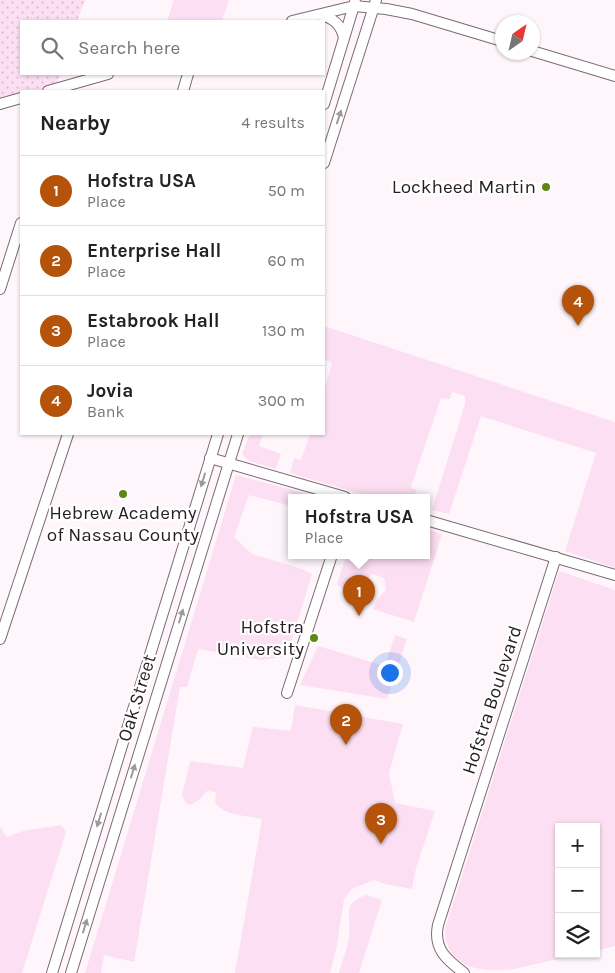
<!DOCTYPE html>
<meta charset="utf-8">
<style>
body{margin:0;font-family:Karla,sans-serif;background:#f2f2f2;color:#222}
.controls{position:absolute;right:15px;bottom:15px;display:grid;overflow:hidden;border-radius:0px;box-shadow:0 1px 4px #0004}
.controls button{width:45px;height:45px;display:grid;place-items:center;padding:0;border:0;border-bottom:1px solid #e0e0e0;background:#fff;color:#222;font:25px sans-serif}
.compass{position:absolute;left:495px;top:15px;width:45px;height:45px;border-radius:50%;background:#fff;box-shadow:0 1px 4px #0004;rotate:34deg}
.you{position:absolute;left:389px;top:672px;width:18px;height:18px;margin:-12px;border:4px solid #fff;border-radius:50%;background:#1a73e8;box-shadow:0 0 0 8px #1a73e833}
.badge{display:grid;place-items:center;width:32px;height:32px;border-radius:50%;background:#b45309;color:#fff;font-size:16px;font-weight:700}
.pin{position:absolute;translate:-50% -41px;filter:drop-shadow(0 1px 2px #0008)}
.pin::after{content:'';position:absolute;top:26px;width:18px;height:15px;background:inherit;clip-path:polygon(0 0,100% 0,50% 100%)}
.popup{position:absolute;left:288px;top:494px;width:142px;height:65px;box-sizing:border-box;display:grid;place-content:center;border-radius:0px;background:#fff;filter:drop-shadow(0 1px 4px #0005);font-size:16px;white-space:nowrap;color:#767676}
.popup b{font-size:19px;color:#222}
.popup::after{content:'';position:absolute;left:50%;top:100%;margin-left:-10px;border:10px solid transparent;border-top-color:#fff}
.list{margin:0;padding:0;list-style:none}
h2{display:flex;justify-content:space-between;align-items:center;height:65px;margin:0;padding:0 20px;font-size:21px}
h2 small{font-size:16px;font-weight:400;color:#767676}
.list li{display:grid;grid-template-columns:32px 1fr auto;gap:15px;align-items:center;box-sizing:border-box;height:70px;padding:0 20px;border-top:1px solid #e0e0e0}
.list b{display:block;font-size:19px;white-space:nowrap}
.list p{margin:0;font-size:16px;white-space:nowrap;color:#767676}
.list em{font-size:16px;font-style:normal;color:#767676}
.icon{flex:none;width:28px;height:28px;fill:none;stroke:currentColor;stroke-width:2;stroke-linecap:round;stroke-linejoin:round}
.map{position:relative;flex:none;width:615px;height:973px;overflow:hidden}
.search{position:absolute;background:#fff;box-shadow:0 1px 4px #0004;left:20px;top:20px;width:305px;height:55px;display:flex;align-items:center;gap:12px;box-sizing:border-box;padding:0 18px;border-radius:0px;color:#767676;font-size:19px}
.panel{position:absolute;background:#fff;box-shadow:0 1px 4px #0004;left:20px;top:90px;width:305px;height:345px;border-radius:0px}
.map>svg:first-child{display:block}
</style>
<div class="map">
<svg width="615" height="973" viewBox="0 0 615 973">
<defs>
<pattern id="park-dots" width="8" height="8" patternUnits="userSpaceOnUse" patternTransform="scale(1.25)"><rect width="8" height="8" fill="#fcdff2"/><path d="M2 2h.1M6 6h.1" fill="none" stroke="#d8bfcf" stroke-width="1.8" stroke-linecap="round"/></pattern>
</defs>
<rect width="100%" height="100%" fill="#fff6fb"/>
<!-- grass -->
<g fill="#fcdff2">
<path d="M 174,0 L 229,0 L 222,21 L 167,21 Z"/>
<path d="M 324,326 L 615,422 L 615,568 L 565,551 L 596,453 L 481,416 L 449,514 L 432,510 L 465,404 L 465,396 L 452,392 L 450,399 L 441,398 L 411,487 L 417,490 L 414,497 L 372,497 L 290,473 L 294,458 L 301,460 L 310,434 L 324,434 L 324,390 L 332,363 L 324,359 Z"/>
<path d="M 250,434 L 263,434 L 259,446 L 281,454 L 276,469 L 249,461 L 242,454 Z"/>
<path d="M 236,475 L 319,497 L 292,497 L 291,506 L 249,495 L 234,537 L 252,554 L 302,569 L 312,574 L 287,656 L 262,660 L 198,649 L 187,687 L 180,687 L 134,962 L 104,955 L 101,973 L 85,973 Z"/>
<path d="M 427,529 L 442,534 L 414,622 L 373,609 L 377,599 L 386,590 L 384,578 L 372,574 L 363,583 L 363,594 L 337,585 L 346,555 L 426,555 Z"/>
<path d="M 559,571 L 615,590 L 615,946 L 596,951 L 596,827 L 559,827 L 559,954 L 580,954 L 514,969 C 483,973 445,969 445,929 Z"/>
<path d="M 395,635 L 407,639 L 387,699 L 300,685 L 318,646 L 385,666 Z"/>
<path d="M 295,705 L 403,724 L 389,773 L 395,803 L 435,811 L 416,868 L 412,889 L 385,884 L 374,880 L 352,889 L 344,899 L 337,945 L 330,973 L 235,973 L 262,819 C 247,815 224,817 215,802 L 216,792 L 207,791 L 199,800 L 190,805 L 185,802 L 182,795 L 190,761 L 243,768 L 253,727 L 291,731 Z"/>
<path d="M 61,825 L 66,832 L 22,973 L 0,973 L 0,827 L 7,837 L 23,831 Z"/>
<path d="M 366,895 L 382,900 L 359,973 L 339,973 C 342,961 347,950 349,938 C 352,917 340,904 366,895 Z"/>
</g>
<!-- park -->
<path fill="url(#park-dots)" d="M 0,0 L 85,0 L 77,21 L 21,21 L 21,74 L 60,74 L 54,90 L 48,91 L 21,91 L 21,98 L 0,104 Z"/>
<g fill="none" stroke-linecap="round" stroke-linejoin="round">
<!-- minor casing -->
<g stroke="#7c6a76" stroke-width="12">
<g id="minor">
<path d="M 320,15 C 333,18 341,24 344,38"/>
<path d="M 292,21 L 354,6 L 386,9 L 412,14 L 502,41"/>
<path d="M 532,51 L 615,76"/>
<path d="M 48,91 L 108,74"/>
<path d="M 183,91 L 188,74"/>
<path d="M 0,104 L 21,98"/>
<path d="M 324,104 L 355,2"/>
<path d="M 324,163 L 376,0"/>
<path d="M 0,289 L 21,223"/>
<path d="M 210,458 L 345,497"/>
<path d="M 426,520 L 615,575"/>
<path d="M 0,639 L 68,434"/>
<path d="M 287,693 L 332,555"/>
<path d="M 52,973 L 218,434"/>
<path d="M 71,973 L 238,434"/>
<path d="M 464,973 C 447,960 433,949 438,925 L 556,557"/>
</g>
</g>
<!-- minor -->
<use href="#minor" stroke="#fff" stroke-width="10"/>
</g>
<!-- one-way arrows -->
<defs><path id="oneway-solid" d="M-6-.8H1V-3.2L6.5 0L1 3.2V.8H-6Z" transform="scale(1.25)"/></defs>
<g fill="#9d9a9c">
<use href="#oneway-solid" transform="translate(339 117) rotate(-72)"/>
<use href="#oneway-solid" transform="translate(203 480) rotate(107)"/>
<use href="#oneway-solid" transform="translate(181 616) rotate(-73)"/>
<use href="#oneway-solid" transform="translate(133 771) rotate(-73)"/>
<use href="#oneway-solid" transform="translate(99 820) rotate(107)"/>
<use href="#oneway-solid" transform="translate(85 926) rotate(-73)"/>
</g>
<!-- markers -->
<g fill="#5e8814" stroke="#fff" stroke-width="2">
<circle cx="546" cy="187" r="5"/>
<circle cx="123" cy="494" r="5"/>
<circle cx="314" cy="638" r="5"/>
</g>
<g text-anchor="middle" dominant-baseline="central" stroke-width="4.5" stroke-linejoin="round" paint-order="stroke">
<!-- poi labels -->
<g font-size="19" fill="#261e23" stroke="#fff" text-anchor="end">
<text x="536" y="187">Lockheed Martin</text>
<text x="123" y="513" text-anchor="middle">Hebrew Academy<tspan x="123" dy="22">of Nassau County</tspan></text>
<text x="304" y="627">Hofstra<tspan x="304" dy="22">University</tspan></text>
</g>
<!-- street labels -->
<g font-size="19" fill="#261e23" stroke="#fff">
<text transform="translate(137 698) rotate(-73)">Oak Street</text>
<text transform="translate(492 700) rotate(-72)">Hofstra Boulevard</text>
</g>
</g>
</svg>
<div class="controls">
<button>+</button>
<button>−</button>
<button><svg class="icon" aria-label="layers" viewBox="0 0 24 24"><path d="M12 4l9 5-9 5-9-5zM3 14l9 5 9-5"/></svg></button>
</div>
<svg class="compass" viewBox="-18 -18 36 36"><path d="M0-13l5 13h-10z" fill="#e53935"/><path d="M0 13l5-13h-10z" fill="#767676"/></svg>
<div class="you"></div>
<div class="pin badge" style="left:359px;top:616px">1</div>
<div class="popup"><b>Hofstra USA</b>Place</div>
<div class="pin badge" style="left:346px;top:745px">2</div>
<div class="pin badge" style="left:381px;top:844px">3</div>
<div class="pin badge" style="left:578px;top:326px">4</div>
<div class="search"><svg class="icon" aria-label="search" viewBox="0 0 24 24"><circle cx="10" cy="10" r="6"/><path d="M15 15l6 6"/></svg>Search here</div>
<section class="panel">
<h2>Nearby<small>4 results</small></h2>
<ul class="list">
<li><span class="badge">1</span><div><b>Hofstra USA</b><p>Place</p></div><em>50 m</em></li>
<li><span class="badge">2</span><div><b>Enterprise Hall</b><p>Place</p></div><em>60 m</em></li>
<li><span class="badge">3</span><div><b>Estabrook Hall</b><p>Place</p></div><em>130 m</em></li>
<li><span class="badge">4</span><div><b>Jovia</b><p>Bank</p></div><em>300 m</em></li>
</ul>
</section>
</div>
